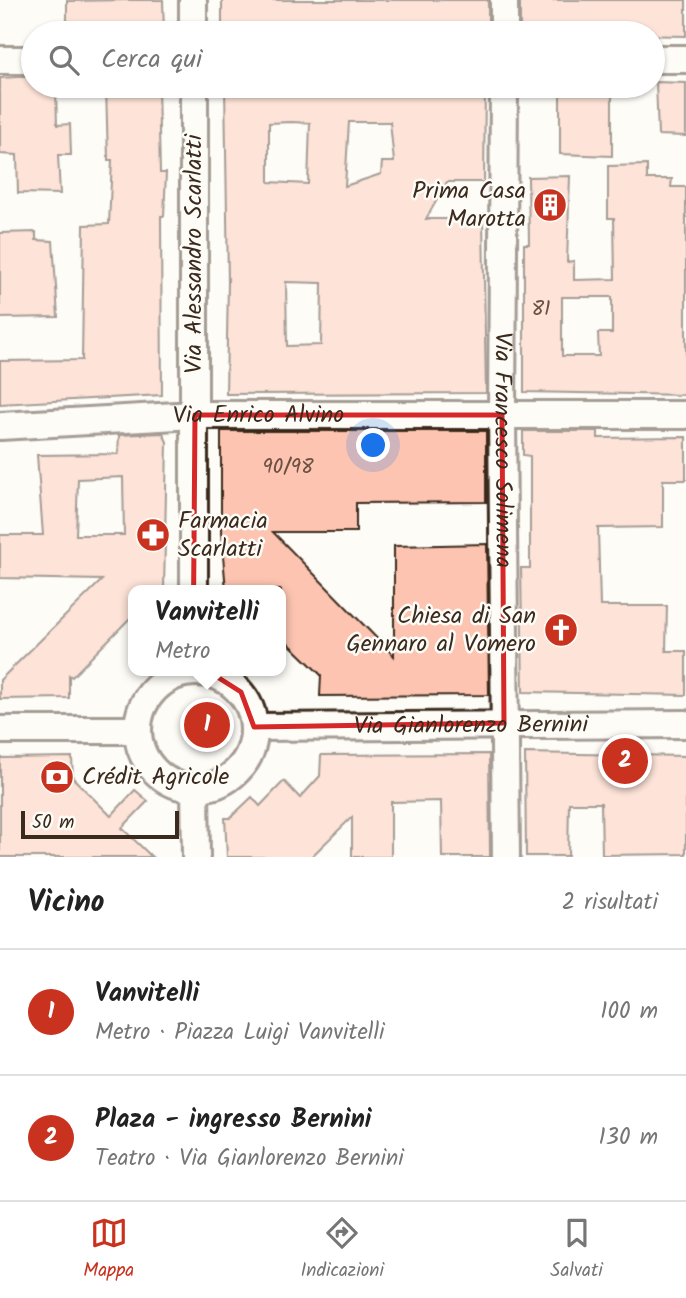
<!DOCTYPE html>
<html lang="it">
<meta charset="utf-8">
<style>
body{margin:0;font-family:Kalam,sans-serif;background:#f6f6f6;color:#222}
.scale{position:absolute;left:21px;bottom:18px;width:158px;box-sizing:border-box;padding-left:7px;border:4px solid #3b2a1e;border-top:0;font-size:19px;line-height:24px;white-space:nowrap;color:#3b2a1e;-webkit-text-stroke:5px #fdfcf7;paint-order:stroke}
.you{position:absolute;left:374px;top:446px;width:24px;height:24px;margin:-18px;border:5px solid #fff;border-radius:50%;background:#1a73e8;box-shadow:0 0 0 10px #1a73e833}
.badge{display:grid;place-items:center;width:46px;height:46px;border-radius:50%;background:#c8321e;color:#fff;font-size:23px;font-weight:700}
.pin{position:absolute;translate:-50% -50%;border:4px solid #fff;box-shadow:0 2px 7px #0006}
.popup{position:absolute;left:128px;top:585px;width:158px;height:91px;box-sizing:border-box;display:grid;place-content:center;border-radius:14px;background:#fff;filter:drop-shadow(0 2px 5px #0005);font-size:23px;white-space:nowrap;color:#767676}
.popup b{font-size:26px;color:#222}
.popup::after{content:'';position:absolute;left:50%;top:100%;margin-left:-14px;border:14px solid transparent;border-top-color:#fff}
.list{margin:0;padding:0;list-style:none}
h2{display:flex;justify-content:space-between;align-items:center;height:91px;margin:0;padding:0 28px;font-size:30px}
h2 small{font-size:23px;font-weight:400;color:#767676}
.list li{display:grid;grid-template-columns:46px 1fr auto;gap:21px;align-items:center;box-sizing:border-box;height:126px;padding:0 28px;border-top:2px solid #e0e0e0}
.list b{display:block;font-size:26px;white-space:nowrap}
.list p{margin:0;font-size:23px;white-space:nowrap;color:#767676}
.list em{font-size:23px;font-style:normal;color:#767676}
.icon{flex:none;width:38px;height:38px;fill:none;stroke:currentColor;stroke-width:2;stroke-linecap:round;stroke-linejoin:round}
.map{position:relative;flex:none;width:686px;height:857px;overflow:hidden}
.search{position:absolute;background:#fff;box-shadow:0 2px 5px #0004;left:21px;right:21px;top:21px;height:77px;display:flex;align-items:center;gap:18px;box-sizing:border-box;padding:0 24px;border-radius:38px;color:#767676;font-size:26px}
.sheet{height:343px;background:#fff}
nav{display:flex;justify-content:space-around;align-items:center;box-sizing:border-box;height:98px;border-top:2px solid #e0e0e0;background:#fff;font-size:19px;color:#767676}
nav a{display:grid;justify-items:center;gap:4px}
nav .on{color:#c8321e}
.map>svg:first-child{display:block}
</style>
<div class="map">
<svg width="686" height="857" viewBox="0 0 686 857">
<rect width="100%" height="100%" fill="#fdfcf7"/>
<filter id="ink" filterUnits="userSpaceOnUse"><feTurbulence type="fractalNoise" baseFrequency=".0143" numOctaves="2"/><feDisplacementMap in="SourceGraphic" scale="14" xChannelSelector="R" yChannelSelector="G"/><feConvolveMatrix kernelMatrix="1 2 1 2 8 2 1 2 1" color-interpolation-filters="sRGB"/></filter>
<g filter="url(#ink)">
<!-- building -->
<g fill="#fdc5b1" stroke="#3b2a1e" stroke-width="2" fill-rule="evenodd">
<path d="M 127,0 L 163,0 L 164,33 L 67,33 L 67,1 Z"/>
<rect x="222" y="0" width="266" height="33"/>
<path d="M 520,0 L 686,0 L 686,36 L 520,33 Z"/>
<path d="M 33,76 L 33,86 L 56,86 L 57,125 L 70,124 L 71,155 L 58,155 L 60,194 L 18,193 L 17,155 L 0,154 L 0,78 Z"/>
<path d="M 656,82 L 686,83 L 686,136 L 658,135 Z"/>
<path d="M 106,86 L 158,86 L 160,173 L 166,173 L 164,216 L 161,216 L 162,395 L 0,404 L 0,361 L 82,360 L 84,225 L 109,224 L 112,160 L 108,160 Z"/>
<path d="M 225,86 L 485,86 L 484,182 L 447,182 L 426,219 L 483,219 L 486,393 L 226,394 L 228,282 ZM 291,122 L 310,123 L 308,184 L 269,182 L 269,123 ZM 349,122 L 390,122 L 394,162 L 382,162 L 381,174 L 345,186 ZM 286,282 L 322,283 L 321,345 L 287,346 Z"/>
<path d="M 560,86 L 612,86 L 612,156 L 560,154 Z"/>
<path d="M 647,165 L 647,179 L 672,179 L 671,187 L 686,187 L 686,395 L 524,392 L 524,244 L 529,244 L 528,177 L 570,176 L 567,262 L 574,261 L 574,280 L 615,279 L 614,218 L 608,218 L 608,166 ZM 562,297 L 612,297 L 612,333 L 598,333 L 599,356 L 562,356 Z"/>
<path d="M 36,232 L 36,240 L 53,241 L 58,317 L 0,318 L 0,233 Z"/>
<path d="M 221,431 L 486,431 L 486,502 L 356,503 L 356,532 L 273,532 L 394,656 L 394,546 L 487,544 L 489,695 L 320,696 L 321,675 L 281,636 L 281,590 L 226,590 L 221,533 Z"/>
<path d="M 523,431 L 598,431 L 598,438 L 686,437 L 686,480 L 663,480 L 663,527 L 598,528 L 600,606 L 667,606 L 666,651 L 686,651 L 686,695 L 523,692 L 521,568 L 530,568 L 530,456 L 523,455 Z"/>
<path d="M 163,433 L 167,442 L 164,590 L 134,590 L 134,614 L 72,677 L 69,675 L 69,698 L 0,699 L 0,680 L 102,580 L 0,578 L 0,535 L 43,535 L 37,455 L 118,454 L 119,435 ZM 123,477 L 124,535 L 76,535 L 78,479 Z"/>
<path d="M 525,753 L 686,756 L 686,854 L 602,855 L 601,803 L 569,803 L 568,856 L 526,856 Z"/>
<path d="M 489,754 L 490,857 L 442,857 L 441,801 L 391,802 L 391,857 L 352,857 L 352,817 L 311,857 L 227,857 L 225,818 L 230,818 L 252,797 L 260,806 L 284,781 L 300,798 L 320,776 L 321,755 Z"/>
<path d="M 72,757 L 73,778 L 111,816 L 135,790 L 148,801 L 122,828 L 152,857 L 0,857 L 0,758 Z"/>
</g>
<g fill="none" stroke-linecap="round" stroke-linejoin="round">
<!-- minor casing -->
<g stroke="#3b2a1e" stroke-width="32">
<g id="minor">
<path d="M 193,0 L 193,33"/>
<path d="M 504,33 L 504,0"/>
<path d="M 653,59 L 686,59"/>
<path d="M 0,60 L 33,60"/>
<path d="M 194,86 L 194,590"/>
<path id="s1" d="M 504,86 L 502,415 L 506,857"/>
<path id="s2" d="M 0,426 L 195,415 L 686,415"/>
<circle cx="196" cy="730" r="58"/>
<path id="s3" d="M 254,727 L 686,724"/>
<path d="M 0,730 L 138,730"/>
<path d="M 195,788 L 196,857"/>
</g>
</g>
<!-- minor -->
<use href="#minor" stroke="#fdfcf7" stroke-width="26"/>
</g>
</g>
<!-- marked area -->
<path d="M0 0H686V857H0ZM 195,415 L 502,415 L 504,723 L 254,727 L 241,692 L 211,673 L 193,671 Z" fill="#fdfcf7" fill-opacity=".55" fill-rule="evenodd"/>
<path fill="none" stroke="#d62828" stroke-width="5" stroke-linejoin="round" d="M 195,415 L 502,415 L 504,723 L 254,727 L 241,692 L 211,673 L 193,671 Z"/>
<!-- icons -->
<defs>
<g id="building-disc" transform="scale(1.75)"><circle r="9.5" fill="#c8321e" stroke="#fdfcf7"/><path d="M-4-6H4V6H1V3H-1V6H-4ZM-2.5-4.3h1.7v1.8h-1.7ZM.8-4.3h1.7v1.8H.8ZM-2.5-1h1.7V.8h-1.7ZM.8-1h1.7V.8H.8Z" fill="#fff"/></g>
<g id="pharmacy-disc" transform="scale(1.75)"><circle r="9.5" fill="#c8321e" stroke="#fdfcf7"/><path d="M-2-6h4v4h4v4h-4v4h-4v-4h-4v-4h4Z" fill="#fff"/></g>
<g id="church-disc" transform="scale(1.75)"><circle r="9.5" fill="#c8321e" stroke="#fdfcf7"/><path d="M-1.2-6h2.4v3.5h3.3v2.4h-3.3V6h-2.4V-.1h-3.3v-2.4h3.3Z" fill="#fff"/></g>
<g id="bank-disc" transform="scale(1.75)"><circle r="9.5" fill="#c8321e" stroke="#fdfcf7"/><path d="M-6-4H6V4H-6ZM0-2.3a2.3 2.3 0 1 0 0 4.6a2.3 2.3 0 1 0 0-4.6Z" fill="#fff"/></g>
</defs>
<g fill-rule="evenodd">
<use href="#building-disc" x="550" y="205"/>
<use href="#pharmacy-disc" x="153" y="535"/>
<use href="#church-disc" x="561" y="630"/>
<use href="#bank-disc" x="57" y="777"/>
</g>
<g text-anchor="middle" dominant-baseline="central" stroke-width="5" stroke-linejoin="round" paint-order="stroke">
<!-- number labels -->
<g font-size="21" fill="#6c5143">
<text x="541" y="309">81</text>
<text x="288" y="467">90/98</text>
</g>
<!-- poi labels -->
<g font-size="24" fill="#3b2a1e" stroke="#fdfcf7" text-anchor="end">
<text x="526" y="191">Prima Casa<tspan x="526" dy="28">Marotta</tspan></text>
<text x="178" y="521" text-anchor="start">Farmacia<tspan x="178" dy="28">Scarlatti</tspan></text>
<text x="536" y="616">Chiesa di San<tspan x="536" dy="28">Gennaro al Vomero</tspan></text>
<text x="82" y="777" text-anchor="start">Crédit Agricole</text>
</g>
<!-- street labels -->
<g font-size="24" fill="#3b2a1e" stroke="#fdfcf7">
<text transform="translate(194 254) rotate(-90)">Via Alessandro Scarlatti</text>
<text stroke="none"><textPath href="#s2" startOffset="259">Via Enrico Alvino</textPath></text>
<text stroke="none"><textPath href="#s1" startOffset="364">Via Francesco Solimena</textPath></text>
<text stroke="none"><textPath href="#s3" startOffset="217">Via Gianlorenzo Bernini</textPath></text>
</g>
</g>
</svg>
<div class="scale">50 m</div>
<div class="you"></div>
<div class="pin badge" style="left:207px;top:725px">1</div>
<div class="popup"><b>Vanvitelli</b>Metro</div>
<div class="pin badge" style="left:625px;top:761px">2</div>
<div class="search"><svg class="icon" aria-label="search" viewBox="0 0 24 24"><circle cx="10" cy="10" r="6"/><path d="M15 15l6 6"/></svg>Cerca qui</div>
</div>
<section class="sheet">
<h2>Vicino<small>2 risultati</small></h2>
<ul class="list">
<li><span class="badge">1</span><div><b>Vanvitelli</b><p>Metro · Piazza Luigi Vanvitelli</p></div><em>100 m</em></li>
<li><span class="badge">2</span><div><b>Plaza - ingresso Bernini</b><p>Teatro · Via Gianlorenzo Bernini</p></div><em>130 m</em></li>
</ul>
</section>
<nav>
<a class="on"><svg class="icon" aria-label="map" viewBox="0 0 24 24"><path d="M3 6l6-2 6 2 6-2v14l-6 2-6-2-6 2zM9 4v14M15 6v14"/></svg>Mappa</a>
<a><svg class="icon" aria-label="directions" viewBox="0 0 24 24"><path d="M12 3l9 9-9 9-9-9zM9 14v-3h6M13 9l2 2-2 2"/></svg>Indicazioni</a>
<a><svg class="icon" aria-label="saved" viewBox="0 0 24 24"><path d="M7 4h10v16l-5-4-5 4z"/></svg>Salvati</a>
</nav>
